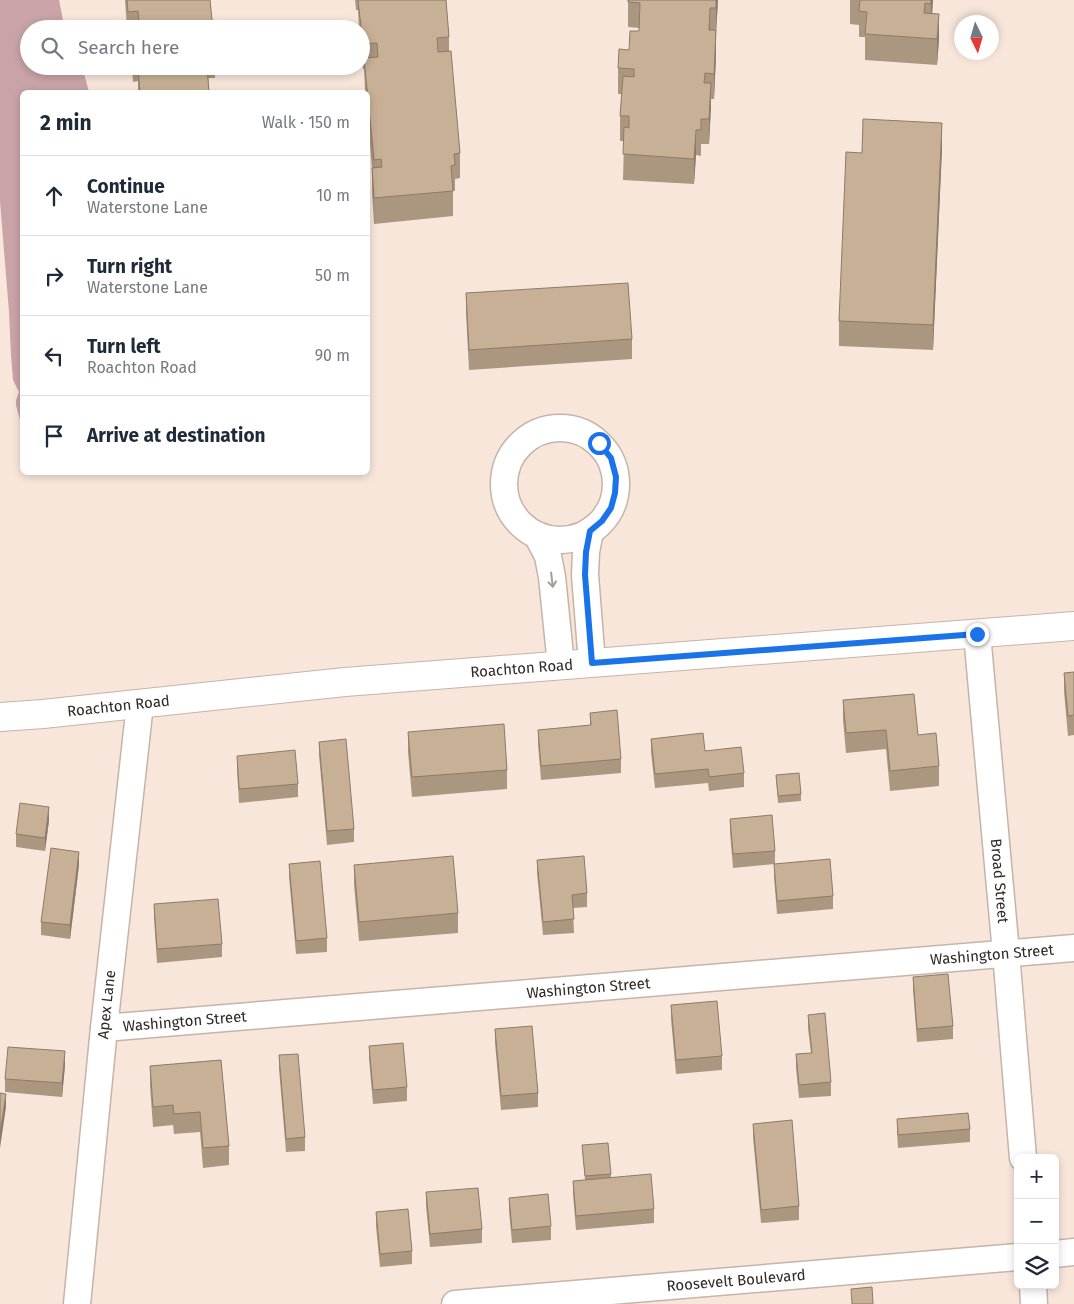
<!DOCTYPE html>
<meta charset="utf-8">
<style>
body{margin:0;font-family:"Fira Sans",sans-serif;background:#f2f2f3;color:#1f2937}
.controls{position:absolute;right:15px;bottom:15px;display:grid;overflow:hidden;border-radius:8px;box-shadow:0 2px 8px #0003}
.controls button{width:45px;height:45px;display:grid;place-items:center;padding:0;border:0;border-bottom:1px solid #e0e1e3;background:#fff;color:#1f2937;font:25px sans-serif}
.compass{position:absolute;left:954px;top:15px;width:45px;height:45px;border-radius:50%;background:#fff;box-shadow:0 2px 8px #0003;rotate:175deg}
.stop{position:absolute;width:15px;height:15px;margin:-11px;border:4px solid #1a73e8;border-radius:50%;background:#fff}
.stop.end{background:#1a73e8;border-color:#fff;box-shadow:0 1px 5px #0008}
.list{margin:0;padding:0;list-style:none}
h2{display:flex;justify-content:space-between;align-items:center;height:65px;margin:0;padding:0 20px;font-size:21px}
h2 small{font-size:16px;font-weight:400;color:#747a83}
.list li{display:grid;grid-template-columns:32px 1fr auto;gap:15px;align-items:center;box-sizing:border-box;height:80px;padding:0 20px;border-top:1px solid #e0e1e3}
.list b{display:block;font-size:19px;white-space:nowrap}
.list p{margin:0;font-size:16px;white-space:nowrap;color:#747a83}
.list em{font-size:16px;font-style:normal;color:#747a83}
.icon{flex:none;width:28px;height:28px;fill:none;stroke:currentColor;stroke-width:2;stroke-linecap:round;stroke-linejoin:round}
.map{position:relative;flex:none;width:1074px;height:1304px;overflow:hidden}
.search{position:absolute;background:#fff;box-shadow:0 2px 8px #0003;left:20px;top:20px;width:350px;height:55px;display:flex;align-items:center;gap:12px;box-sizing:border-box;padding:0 18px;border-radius:28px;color:#747a83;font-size:19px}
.panel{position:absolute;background:#fff;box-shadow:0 2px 8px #0003;left:20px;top:90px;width:350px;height:385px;border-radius:8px}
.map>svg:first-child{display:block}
</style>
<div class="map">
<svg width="1074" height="1304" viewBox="0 0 1074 1304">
<rect width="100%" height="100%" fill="#f9e6db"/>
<!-- water -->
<path fill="#c9a3a8" d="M 0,0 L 59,0 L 63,20 L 67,29 L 29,29 L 29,66 L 82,66 L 89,92 L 22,92 L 22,428 L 16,405 L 16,400 L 19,392 L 13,380 L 11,356 L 9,312 L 0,201 Z"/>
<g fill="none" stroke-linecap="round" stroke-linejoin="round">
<!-- street casing -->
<g stroke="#c6b4a9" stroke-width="29">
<g id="street">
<circle cx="560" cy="484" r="56"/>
<path d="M 590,531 L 586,552 L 585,575 L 592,663"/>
<path d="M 537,535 L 548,556 L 552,577 L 561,665"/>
<path id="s1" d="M 977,634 L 1006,953 L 1023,1158"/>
<path id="s2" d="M 104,1028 L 1074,948"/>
<path d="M 1055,1254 L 1074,1252"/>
<path d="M 1033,1285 L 1034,1304"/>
<path id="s3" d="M 77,1304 L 104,1028 L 140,704"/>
<path id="s4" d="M 455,1304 L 1018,1257"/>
</g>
</g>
<!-- secondary casing -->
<g stroke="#c6b4a9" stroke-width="30">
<g id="secondary">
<path id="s5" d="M 0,717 L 43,714 L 345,682 L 1074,626"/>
</g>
</g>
<!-- street -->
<use href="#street" stroke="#fff" stroke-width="26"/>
<!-- secondary -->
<use href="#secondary" stroke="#fff" stroke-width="28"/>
</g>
<!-- wall -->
<g fill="#ab9780">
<path d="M 125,0 L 210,0 L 213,29 L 127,29 Z"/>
<path d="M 355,0 L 446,0 L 449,37 L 449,51 L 460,153 L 460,178 L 455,179 L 455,191 L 453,191 L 453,216 L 374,224 L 372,194 L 372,168 L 368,122 L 368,92 L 365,92 L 364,69 L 363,69 L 361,56 L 361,29 L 359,29 L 358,10 L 356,10 Z"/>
<path d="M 628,0 L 718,0 L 716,30 L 716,56 L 714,99 L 711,99 L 709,144 L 701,144 L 701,156 L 696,155 L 694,184 L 623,180 L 624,141 L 620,141 L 620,116 L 622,94 L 618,94 L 618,68 L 629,50 L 639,31 L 639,28 L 628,27 Z"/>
<path d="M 850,0 L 933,0 L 932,13 L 939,39 L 937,65 L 865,60 L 865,37 L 859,37 L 859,25 L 850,24 Z"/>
<path d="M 132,66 L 215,66 L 215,78 L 208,78 L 209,92 L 138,92 L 138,81 L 133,82 Z"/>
<path d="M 942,148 L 933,350 L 839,346 L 839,321 L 862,153 Z"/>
<path d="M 466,293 L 632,339 L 632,359 L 469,370 L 466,313 Z"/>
<path d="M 1074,672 L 1074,735 L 1068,736 L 1064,692 L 1064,673 Z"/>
<path d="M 843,700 L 918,735 L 939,766 L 939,786 L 890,791 L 886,749 L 846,753 L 843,720 Z"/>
<path d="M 590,713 L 621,759 L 621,773 L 541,780 L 538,744 L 538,730 L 590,726 Z"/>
<path d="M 408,732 L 507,770 L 507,789 L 412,797 L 408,752 Z"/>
<path d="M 651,739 L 705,751 L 744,773 L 744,787 L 709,791 L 708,783 L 655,788 L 651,752 Z"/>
<path d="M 319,742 L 354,829 L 354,842 L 327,845 L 319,755 Z"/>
<path d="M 237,756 L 298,784 L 298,797 L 239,803 L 237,769 Z"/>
<path d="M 776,775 L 801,794 L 801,801 L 778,803 Z"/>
<path d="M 730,819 L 775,851 L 775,864 L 833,896 L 833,909 L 777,914 L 774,877 L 774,864 L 733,868 L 730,832 Z"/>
<path d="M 49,820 L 45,851 L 16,847 L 16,834 Z"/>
<path d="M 537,860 L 587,893 L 587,907 L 573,908 L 574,933 L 543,935 L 537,873 Z"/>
<path d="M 289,864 L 327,938 L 327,952 L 296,954 L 289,877 Z"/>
<path d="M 79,865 L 70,939 L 41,935 L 41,922 Z"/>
<path d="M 354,865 L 458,913 L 458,933 L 359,941 L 354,885 Z"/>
<path d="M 154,904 L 222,944 L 222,957 L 157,963 L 154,918 Z"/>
<path d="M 913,977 L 953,1026 L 953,1039 L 917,1042 L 913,990 Z"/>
<path d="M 671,1005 L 722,1056 L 722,1070 L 676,1074 L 671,1019 Z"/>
<path d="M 808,1015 L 831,1082 L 831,1096 L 799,1098 L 796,1068 L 796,1054 L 811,1053 L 808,1028 Z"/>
<path d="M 495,1029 L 538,1093 L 538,1107 L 501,1110 L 495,1043 Z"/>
<path d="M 369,1046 L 407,1087 L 407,1101 L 373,1104 L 369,1059 Z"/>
<path d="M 279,1055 L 305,1137 L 305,1151 L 286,1152 L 279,1069 Z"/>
<path d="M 221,1060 L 229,1146 L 229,1165 L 203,1168 L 200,1132 L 174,1134 L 173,1125 L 153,1127 L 150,1086 L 150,1066 Z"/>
<path d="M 65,1065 L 62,1097 L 5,1092 L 5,1079 Z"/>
<path d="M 897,1119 L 970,1129 L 970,1142 L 898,1148 L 897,1132 Z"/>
<path d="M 753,1124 L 799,1206 L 799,1220 L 761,1223 L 753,1137 Z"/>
<path d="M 582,1145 L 611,1174 L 611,1177 L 654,1209 L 654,1223 L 576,1230 L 573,1194 L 573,1181 L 585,1180 Z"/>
<path d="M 426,1192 L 482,1229 L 482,1243 L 430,1247 L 426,1206 Z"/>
<path d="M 509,1198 L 551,1226 L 551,1240 L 512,1243 L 509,1211 Z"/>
<path d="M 376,1212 L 412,1251 L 412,1264 L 380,1267 L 376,1226 Z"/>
</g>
<!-- shaded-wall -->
<g fill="#8b7b68">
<path d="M 716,0 L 718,0 L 716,34 Z"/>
<path d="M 931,0 L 933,0 L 931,29 Z"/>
<path d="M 710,8 L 710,33 L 709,30 Z"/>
<path d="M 939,14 L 939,39 L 937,65 L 937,39 Z"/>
<path d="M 716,30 L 716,56 L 714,99 L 714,74 Z"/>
<path d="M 711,83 L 711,109 L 709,144 L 709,119 Z"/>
<path d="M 942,123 L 942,148 L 933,350 L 933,325 Z"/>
<path d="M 696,130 L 696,155 L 694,184 L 694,159 Z"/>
<path d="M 49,807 L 49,820 L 45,851 L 45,838 Z"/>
<path d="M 79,852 L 79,865 L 70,939 L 70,925 Z"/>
<path d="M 65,1051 L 65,1065 L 62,1097 L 62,1083 Z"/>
<path d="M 6,1094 L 6,1107 L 0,1148 L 0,1134 Z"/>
</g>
<!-- building -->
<g fill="#c7b095" stroke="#8b7b68">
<path d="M 127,0 L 210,0 L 213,29 L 131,29 L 130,23 L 139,22 L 138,11 L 128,12 Z"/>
<path d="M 358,0 L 446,0 L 449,37 L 437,38 L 438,52 L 451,51 L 460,153 L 454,154 L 455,165 L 451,166 L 453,191 L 374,198 L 372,168 L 382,167 L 381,159 L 374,160 L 364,58 L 378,57 L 377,43 L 363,44 Z"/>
<path d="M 628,0 L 716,0 L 716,8 L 710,8 L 709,30 L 716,30 L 714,74 L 705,73 L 704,83 L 711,83 L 709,119 L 701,119 L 701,130 L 696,130 L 694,159 L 623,154 L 624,127 L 629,128 L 629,116 L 620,116 L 623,76 L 634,77 L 634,69 L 618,68 L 619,49 L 629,50 L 630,31 L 639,31 L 640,3 L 628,2 Z"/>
<path d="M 860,0 L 931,0 L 931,4 L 925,3 L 924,13 L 939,14 L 937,39 L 865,34 L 867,12 L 859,11 Z"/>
<path d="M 144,66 L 207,66 L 209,92 L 140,92 L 138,70 L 144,70 Z"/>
<path d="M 863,119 L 942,123 L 933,325 L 839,321 L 846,152 L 862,153 Z"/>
<path d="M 628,283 L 632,339 L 469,350 L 466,293 Z"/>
<path d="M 1074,672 L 1074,715 L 1068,716 L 1064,673 Z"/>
<path d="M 914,694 L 918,735 L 936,733 L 939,766 L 890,771 L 886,730 L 846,733 L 843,700 Z"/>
<path d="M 617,710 L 621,759 L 541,766 L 538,730 L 591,725 L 590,713 Z"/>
<path d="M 504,724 L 507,770 L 412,777 L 408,732 Z"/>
<path d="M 703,733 L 705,751 L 741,747 L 744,773 L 709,777 L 708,769 L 655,774 L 651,739 Z"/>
<path d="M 346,739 L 354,829 L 327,831 L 319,742 Z"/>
<path d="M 295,750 L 298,784 L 239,789 L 237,756 Z"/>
<path d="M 799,773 L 801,794 L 778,796 L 776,775 Z"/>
<path d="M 20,803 L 49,807 L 45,838 L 16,834 Z"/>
<path d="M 772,815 L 775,851 L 733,854 L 730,819 Z"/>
<path d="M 51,848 L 79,852 L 70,925 L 41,922 Z"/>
<path d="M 453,856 L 458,913 L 359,922 L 354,865 Z"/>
<path d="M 584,856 L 587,893 L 572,895 L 574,919 L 543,922 L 537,860 Z"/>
<path d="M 830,859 L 833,896 L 777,901 L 774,864 Z"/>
<path d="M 320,861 L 327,938 L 296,941 L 289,864 Z"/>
<path d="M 218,899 L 222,944 L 157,949 L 154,904 Z"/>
<path d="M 948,974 L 953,1026 L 917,1029 L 913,977 Z"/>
<path d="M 717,1001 L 722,1056 L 676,1060 L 671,1005 Z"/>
<path d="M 825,1013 L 831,1082 L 799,1085 L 796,1054 L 812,1053 L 808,1015 Z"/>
<path d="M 532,1026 L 538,1093 L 501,1096 L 495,1029 Z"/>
<path d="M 403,1043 L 407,1087 L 373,1090 L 369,1046 Z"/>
<path d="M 8,1047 L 65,1051 L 62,1083 L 5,1079 Z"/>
<path d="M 298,1054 L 305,1137 L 286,1139 L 279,1055 Z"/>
<path d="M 221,1060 L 229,1146 L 203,1148 L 200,1112 L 174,1114 L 173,1105 L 153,1107 L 150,1066 Z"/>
<path d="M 0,1093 L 6,1094 L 0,1134 Z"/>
<path d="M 968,1113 L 970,1129 L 898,1135 L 897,1119 Z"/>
<path d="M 792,1120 L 799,1206 L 761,1210 L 753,1124 Z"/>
<path d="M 608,1143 L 611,1174 L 585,1176 L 582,1145 Z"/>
<path d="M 651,1174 L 654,1209 L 576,1216 L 573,1181 Z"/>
<path d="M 478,1188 L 482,1229 L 430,1234 L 426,1192 Z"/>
<path d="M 548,1194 L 551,1226 L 512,1230 L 509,1198 Z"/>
<path d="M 408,1209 L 412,1251 L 380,1254 L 376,1212 Z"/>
<path d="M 872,1287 L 873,1304 L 852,1304 L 851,1289 Z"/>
</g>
<!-- one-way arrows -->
<defs><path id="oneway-shaft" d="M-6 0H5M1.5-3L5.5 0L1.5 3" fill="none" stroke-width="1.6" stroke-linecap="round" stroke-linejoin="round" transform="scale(1.25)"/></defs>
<use stroke="#a29f9d" href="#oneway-shaft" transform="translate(552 580) rotate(83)"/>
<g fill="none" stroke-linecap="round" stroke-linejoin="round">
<!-- route -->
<path stroke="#1a73e8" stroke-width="6" d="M 599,443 L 611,458 L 616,477 L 615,493 L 611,508 L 602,521 L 590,531 L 586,552 L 585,575 L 592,663 L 977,634"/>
</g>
<g text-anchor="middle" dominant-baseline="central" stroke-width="4" stroke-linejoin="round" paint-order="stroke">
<!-- street labels -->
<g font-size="15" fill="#302925" stroke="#f9e6db">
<text stroke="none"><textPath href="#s5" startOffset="524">Roachton Road</textPath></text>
<text stroke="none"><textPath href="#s5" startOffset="119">Roachton Road</textPath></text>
<text stroke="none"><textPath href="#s1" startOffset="248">Broad Street</textPath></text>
<text stroke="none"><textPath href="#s2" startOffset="891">Washington Street</textPath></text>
<text stroke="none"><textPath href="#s2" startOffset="486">Washington Street</textPath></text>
<text stroke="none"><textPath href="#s3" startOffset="301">Apex Lane</textPath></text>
<text stroke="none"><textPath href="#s2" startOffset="81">Washington Street</textPath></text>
<text stroke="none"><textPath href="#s4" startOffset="282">Roosevelt Boulevard</textPath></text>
</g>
</g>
</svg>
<div class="controls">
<button>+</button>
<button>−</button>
<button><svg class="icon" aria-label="layers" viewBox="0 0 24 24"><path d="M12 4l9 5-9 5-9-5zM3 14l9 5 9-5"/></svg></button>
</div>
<svg class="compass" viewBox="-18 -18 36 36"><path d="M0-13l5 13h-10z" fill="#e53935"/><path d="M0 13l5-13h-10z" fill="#747a83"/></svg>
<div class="stop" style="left:599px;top:443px"></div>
<div class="stop end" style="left:977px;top:634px"></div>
<div class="search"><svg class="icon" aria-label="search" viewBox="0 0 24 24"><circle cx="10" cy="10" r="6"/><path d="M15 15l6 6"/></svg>Search here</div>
<section class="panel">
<h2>2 min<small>Walk · 150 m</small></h2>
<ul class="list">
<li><svg class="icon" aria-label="ahead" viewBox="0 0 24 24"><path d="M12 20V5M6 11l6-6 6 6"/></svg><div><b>Continue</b><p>Waterstone Lane</p></div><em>10 m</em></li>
<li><svg class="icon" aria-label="right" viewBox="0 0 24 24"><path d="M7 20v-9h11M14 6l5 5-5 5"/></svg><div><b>Turn right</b><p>Waterstone Lane</p></div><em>50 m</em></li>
<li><svg class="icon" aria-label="left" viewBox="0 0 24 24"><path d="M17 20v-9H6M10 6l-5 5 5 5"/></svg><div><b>Turn left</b><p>Roachton Road</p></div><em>90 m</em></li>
<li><svg class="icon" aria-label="arrive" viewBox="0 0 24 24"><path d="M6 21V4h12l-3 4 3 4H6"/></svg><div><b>Arrive at destination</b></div></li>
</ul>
</section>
</div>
